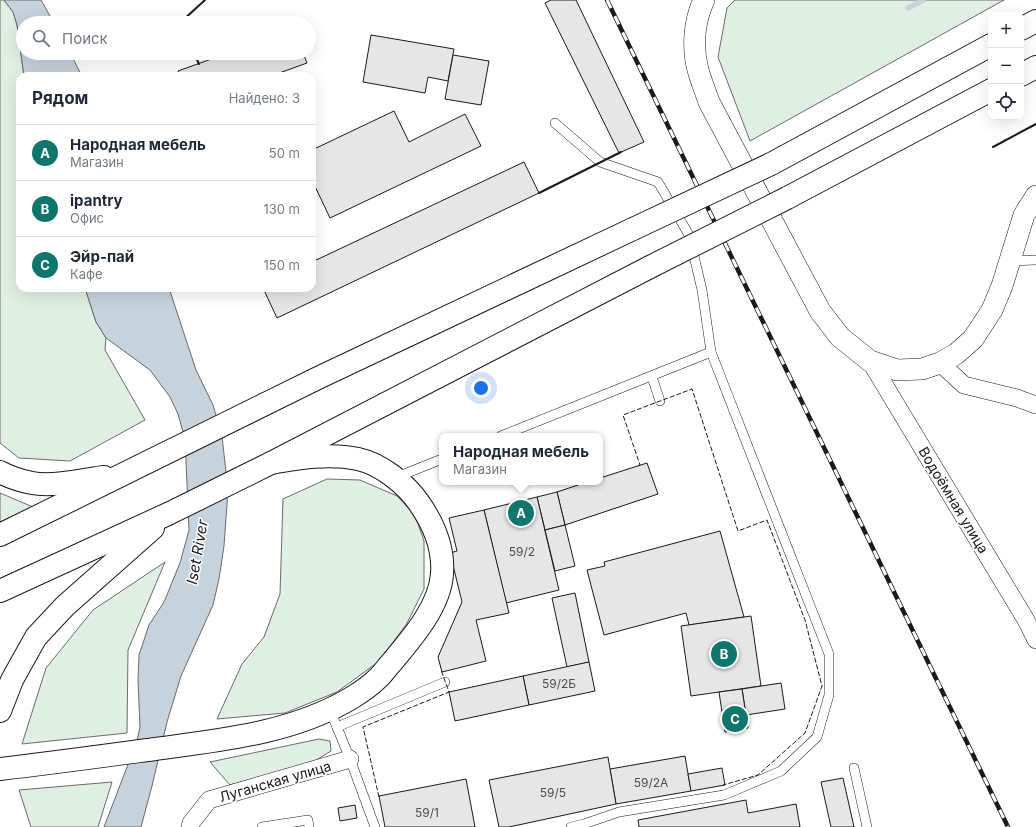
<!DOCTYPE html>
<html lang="ru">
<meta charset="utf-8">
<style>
body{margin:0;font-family:Inter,sans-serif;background:#f6f6f7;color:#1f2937}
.controls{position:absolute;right:12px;top:12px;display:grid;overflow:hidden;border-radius:8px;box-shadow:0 4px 16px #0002}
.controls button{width:36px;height:36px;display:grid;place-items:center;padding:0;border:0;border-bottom:1px solid #e0e1e3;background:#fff;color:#1f2937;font:20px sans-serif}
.you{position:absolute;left:481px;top:388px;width:14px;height:14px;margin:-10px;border:3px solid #fff;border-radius:50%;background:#1a73e8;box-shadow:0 0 0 6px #1a73e833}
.badge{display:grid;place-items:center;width:26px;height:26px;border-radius:50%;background:#0f766e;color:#fff;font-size:13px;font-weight:700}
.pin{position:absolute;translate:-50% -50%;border:2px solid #fff;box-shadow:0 1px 4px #0006}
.popup{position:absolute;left:439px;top:433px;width:164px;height:52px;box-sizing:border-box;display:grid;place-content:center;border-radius:8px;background:#fff;filter:drop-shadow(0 1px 3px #0005);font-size:13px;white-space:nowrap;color:#747a83}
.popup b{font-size:15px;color:#1f2937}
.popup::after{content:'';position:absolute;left:50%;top:100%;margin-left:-8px;border:8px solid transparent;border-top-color:#fff}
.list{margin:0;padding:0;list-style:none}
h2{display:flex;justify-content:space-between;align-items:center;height:52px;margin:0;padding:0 16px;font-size:17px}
h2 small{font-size:13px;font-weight:400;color:#747a83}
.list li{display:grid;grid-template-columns:26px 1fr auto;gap:12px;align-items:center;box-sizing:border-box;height:56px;padding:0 16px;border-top:1px solid #e0e1e3}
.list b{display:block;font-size:15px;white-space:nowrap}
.list p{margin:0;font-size:13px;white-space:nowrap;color:#747a83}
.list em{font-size:13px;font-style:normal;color:#747a83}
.icon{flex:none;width:22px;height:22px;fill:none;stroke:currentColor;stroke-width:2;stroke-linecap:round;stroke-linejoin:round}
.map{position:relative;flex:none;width:1036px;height:827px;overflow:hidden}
.search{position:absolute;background:#fff;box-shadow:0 4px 16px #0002;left:16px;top:16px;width:300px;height:44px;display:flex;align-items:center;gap:10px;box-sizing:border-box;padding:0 14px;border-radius:22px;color:#747a83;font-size:15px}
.panel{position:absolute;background:#fff;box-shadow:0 4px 16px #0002;left:16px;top:72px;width:300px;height:220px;border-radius:12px}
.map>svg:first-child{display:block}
</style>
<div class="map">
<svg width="1036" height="827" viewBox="0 0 1036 827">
<rect width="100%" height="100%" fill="#fff"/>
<!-- green -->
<g fill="#e0efe3" stroke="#6a6a6a">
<path d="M 0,0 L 4,0 L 13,12 L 17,25 L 24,76 L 20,76 L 20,288 L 85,288 L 96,322 L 106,338 L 105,350 L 145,420 L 70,461 L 19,458 L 0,443 Z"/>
<path d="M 735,0 L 1004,0 L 750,141 L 718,57 L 727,8 Z"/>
<path d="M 327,479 L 360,480 L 397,496 L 415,515 L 424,541 L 424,589 L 406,625 L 378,662 L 337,692 L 285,713 L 217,719 L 242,664 L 264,637 L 280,594 L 283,499 Z"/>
<path d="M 0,493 L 33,507 L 0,522 Z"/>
<path d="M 165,562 L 128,650 L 127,733 L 22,744 L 46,668 L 93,610 Z"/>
<path d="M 319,739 L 330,741 L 331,751 L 313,762 L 230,785 L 210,762 Z"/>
<path d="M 112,782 L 98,827 L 31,827 L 19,790 Z"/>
</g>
<!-- water -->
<g fill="#c6d2dc" stroke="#6a6a6a">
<path d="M 4,0 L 41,0 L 54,23 L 23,23 L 23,53 L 70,53 L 82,76 L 24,76 L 17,25 L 13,12 Z"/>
<path d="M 85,288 L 169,288 L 196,370 L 213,405 L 222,436 L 228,490 L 224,546 L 219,579 L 213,605 L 181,676 L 167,722 L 152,786 L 141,827 L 104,827 L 137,741 L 140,727 L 138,680 L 139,655 L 149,625 L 164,602 L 180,563 L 189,530 L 185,439 L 178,414 L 170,397 L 150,370 L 106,338 L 96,322 Z"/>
</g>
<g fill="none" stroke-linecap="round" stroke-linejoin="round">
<!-- stream -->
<path stroke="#c6d2dc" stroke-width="5.5" d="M 908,8 L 923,0"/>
</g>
<!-- building -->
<g fill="#e6e6e6" stroke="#1a1a1a">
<path d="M 551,0 L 576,0 L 644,142 L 619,153 L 545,3 Z"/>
<path d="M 371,35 L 454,49 L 448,81 L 428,77 L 425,93 L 363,82 Z"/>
<path d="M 228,53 L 303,53 L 307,63 L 271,76 L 180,76 L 178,71 Z"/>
<path d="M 453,55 L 489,61 L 481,105 L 445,99 Z"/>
<path d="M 394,111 L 409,142 L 465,114 L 481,146 L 330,218 L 312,180 L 312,150 Z"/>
<path d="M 524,162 L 539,193 L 277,318 L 263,288 L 312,288 L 312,262 Z"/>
<path d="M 647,463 L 658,494 L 565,525 L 557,492 L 587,482 L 600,482 L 600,478 Z"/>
<path d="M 557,492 L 565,525 L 545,530 L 537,497 Z"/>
<path d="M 537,497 L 559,590 L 506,603 L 484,510 Z"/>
<path d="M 484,510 L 509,613 L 476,620 L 486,661 L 442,672 L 438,657 L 462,602 L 450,553 L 457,551 L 449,518 Z"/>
<path d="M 565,525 L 575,566 L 555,571 L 545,530 Z"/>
<path d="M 720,531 L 744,617 L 689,625 L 686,613 L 604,635 L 587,570 L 605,566 L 604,562 Z"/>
<path d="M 575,593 L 589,662 L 567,667 L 552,598 Z"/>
<path d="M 751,616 L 761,686 L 691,696 L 681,626 Z"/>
<path d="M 589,662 L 595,691 L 529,705 L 523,676 Z"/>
<path d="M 523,676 L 529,705 L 455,721 L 449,692 Z"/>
<path d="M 781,683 L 785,709 L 746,715 L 742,689 Z"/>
<path d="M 742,689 L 748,728 L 725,732 L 719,692 Z"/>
<path d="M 685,756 L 691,791 L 616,804 L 610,769 Z"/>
<path d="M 608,757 L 616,804 L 509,827 L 499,827 L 489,780 Z"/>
<path d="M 722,768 L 725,785 L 691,791 L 688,774 Z"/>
<path d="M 843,778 L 854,827 L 831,827 L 821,782 Z"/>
<path d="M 466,779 L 475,827 L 385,827 L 379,796 Z"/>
<path d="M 746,800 L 748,813 L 796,804 L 800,827 L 639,827 L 638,820 Z"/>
<path d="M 355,805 L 357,818 L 340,821 L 338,808 Z"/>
</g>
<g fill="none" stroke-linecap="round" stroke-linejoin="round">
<!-- service casing -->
<g stroke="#1a1a1a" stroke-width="10">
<g id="service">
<path d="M 555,123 L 600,162 L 658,182 L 689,235 L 702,290 L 711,352 L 829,654 L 829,695 L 817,737 L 781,771 L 724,795 L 619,812 L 584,824 L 571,827"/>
<path d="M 1009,261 L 1036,260"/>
<path d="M 652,377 L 660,401"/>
<path d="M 501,436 L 711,352"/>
<path d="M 397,477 L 442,459"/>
<path d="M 330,710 L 350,759 L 375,827"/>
<path d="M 337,727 L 445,682"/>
<path d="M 854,768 L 867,827"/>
<path d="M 262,827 L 308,820 L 309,827"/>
</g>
</g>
<!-- minor casing -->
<g stroke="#1a1a1a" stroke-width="18">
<g id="minor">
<path d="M 870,361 L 1026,620 L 1036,640"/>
<path d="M 940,363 L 964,385 L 1017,398 L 1036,405"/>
<path d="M 190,827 L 191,823 L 209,800 L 350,759"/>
</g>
</g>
<!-- tertiary casing -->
<g stroke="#1a1a1a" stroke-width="22">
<path id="tertiary" d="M 704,0 C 694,21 692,47 698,70 C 701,80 705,91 709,102 L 820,311 L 840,337 L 870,361 L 897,370 L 922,369 L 940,363 L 956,354 L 973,339 L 992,310 L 1002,286 L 1024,215 L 1036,196"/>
</g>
<!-- primary casing -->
<g stroke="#1a1a1a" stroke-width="24">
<g id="primary">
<path d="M 1021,29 L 1036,21"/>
<path d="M 1021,75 L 1036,67"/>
<path d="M 771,164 L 991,45"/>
<path d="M 787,198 L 991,90"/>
<path d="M 0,472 C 9,477 22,481 32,483 C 52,487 83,480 104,477"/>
<path d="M 0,535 L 320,377 L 633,229"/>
<path d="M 0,591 L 170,513 L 271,463 L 650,267"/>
<path d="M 0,711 L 12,680 L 36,637 L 65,606 L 153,528"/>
<path d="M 0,769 C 52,763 103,756 155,749 C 222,740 294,733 353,697 C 361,692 370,686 377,679 C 383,674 387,667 392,662 C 412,638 440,606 442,574 C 444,548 433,523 419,503 C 406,484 381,464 358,459 C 329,453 300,458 271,463"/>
</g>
</g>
<!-- service -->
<use href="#service" stroke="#fff" stroke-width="9"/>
<!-- minor -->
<use href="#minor" stroke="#fff" stroke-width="17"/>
<!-- tertiary -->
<use href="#tertiary" stroke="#fff" stroke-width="21"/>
<!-- primary -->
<use href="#primary" stroke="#fff" stroke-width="22"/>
<!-- rail casing -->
<g stroke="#1a1a1a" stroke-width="4.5">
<path id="rail" d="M 607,0 L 1008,827"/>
</g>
<!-- rail -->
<use href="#rail" stroke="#fff" stroke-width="3" stroke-dasharray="9" stroke-linecap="butt"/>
<!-- primary-bridge casing -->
<g stroke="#1a1a1a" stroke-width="24" stroke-linecap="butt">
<g id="primary-bridge">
<path d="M 633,229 L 771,164"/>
<path d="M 650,267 L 787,198"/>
</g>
</g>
<!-- primary-bridge -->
<use href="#primary-bridge" stroke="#fff" stroke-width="22"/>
<!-- fence -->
<g stroke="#1a1a1a" stroke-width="1" stroke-dasharray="5 2" stroke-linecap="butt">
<path d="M 638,466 L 640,465 L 623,415 L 692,389 L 738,531 L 767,520 L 805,620 L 822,686 L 805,733 L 758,775 L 723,785"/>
<path d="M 379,797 L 363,727 L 449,692 L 441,670"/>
</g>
<!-- wall -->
<g stroke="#1a1a1a" stroke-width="2">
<path d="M 182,23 L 182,21 L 205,0"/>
<path d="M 194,53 L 199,64"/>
<path d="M 993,147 L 1036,124"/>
<path d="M 539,193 L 621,152"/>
</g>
</g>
<g text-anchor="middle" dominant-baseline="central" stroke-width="3" stroke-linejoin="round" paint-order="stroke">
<!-- number labels -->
<g font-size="12" fill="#4d4d4d">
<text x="522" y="551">59/2</text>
<text x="559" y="683">59/2Б</text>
<text x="651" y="782">59/2А</text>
<text x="553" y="792">59/5</text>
<text x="427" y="812">59/1</text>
</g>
<!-- street labels -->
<g font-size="14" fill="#1a1a1a" stroke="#fff">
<text transform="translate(954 500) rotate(59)">Водоёмная улица</text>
<text transform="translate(275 781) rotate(-16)">Луганская улица</text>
</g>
<!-- water labels -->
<g font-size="15" font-style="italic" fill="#1a1a1a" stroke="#fff">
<text transform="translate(197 552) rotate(-80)">Iset River</text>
</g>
</g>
</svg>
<div class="controls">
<button>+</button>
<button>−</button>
<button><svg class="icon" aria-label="locate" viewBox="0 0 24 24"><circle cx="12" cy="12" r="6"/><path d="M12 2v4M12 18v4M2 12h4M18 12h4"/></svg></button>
</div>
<div class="you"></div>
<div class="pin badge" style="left:521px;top:513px">A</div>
<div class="popup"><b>Народная мебель</b>Магазин</div>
<div class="pin badge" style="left:724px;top:654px">B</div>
<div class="pin badge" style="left:735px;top:719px">C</div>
<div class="search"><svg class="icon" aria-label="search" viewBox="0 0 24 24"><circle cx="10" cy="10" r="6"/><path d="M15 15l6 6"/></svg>Поиск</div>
<section class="panel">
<h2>Рядом<small>Найдено: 3</small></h2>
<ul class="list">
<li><span class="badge">A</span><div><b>Народная мебель</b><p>Магазин</p></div><em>50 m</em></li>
<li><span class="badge">B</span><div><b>ipantry</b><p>Офис</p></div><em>130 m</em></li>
<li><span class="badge">C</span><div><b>Эйр-пай</b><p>Кафе</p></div><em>150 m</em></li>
</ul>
</section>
</div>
